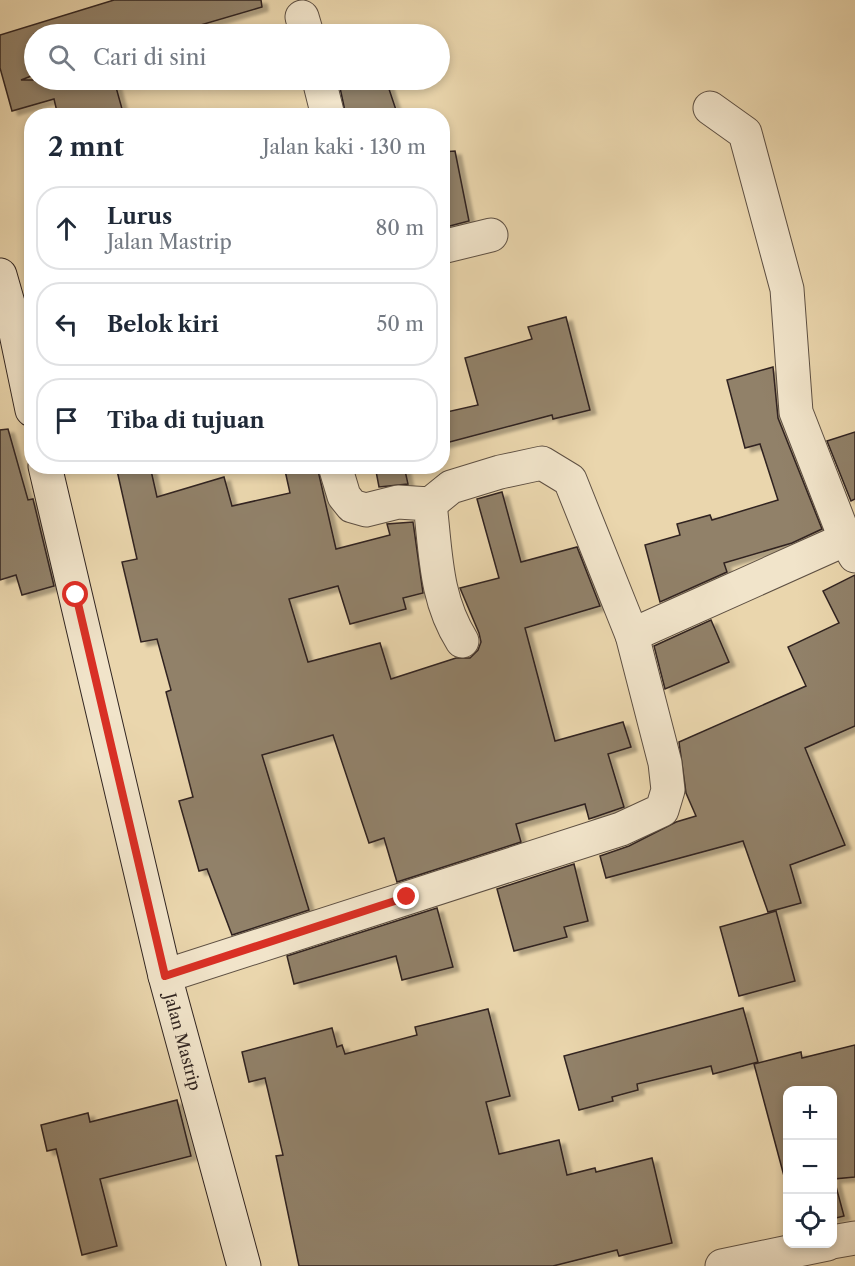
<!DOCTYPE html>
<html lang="id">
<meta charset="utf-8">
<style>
body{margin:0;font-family:"Libre Caslon Text",serif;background:#f2f2f3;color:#1f2937}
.controls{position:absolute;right:18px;bottom:18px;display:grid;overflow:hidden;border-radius:12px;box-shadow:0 3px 9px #0003}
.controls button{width:54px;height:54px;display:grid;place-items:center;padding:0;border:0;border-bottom:2px solid #e0e1e3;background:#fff;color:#1f2937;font:30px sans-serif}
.stop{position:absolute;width:18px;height:18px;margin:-14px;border:4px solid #d93025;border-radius:50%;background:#fff}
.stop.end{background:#d93025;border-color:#fff;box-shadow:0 2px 6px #0008}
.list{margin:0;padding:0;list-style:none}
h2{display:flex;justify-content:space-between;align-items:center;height:78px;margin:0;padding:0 24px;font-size:26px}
h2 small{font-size:20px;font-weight:400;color:#747a83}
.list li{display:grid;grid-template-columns:39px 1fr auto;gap:18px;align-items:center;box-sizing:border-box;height:84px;margin:0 12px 12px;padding:0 12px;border:2px solid #e0e1e3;border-radius:24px}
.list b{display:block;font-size:22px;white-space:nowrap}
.list p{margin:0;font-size:20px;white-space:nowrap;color:#747a83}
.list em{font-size:20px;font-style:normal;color:#747a83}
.icon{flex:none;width:33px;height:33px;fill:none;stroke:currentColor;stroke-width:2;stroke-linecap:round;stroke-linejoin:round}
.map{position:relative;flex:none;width:855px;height:1266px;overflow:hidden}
.search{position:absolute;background:#fff;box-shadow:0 3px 9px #0003;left:24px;top:24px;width:426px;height:66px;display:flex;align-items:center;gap:15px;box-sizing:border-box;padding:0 21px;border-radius:33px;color:#747a83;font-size:22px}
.panel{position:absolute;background:#fff;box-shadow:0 3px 9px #0003;left:24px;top:108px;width:426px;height:366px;border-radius:24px}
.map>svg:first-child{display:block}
</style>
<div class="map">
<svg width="855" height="1266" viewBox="0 0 855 1266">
<defs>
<filter id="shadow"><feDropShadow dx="6" dy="4" stdDeviation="1.5" flood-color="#0004"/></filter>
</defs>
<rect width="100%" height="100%" fill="#ead6ad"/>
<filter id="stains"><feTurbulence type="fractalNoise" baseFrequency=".00333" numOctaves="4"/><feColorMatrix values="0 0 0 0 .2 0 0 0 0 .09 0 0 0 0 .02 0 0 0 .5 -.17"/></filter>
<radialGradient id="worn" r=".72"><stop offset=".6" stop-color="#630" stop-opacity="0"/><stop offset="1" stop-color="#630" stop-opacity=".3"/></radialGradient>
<!-- building -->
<g fill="#918169" stroke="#302420" stroke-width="1.5" filter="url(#shadow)">
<path d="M 114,0 L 261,0 L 262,7 L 170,34 L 34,34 L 34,75 L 21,80 L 114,80 L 124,116 L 58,116 L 54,99 L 12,111 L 0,68 L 0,35 Z"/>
<path d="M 349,80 L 386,80 L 398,116 L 346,116 L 339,83 Z"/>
<path d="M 455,151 L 469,221 L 442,228 L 442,152 Z"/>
<path d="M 566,317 L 590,410 L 553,419 L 552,415 L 442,444 L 442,413 L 478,405 L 465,358 L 532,339 L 528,327 Z"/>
<path d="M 773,367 L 778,418 L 822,529 L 792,543 L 724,563 L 727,572 L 660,602 L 645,545 L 680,535 L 677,524 L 710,515 L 712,520 L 778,500 L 760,444 L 745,448 L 727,380 Z"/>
<path d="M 8,429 L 28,500 L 33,499 L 54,586 L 22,595 L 16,575 L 0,580 L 0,430 Z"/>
<path d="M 855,432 L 855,499 L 851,501 L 827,441 Z"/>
<path d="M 116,466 L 150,466 L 157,497 L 224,477 L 232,506 L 290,493 L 284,466 L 317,466 L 336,549 L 390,535 L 387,524 L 413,522 L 423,593 L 403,598 L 406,609 L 350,624 L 338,586 L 289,599 L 308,662 L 380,643 L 391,679 L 456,658 L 470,658 L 478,650 L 481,642 L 479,633 L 460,588 L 499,578 L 477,499 L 502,492 L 521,562 L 577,547 L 600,606 L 525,628 L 555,741 L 623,722 L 631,747 L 608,754 L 624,807 L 589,819 L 585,804 L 516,824 L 521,842 L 397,882 L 384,838 L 369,843 L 333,735 L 262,755 L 309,910 L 232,935 L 207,869 L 199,871 L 179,801 L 193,797 L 166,692 L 171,690 L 157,639 L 141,642 L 122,562 L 137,559 Z"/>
<path d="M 375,466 L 404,466 L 408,484 L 379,487 Z"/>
<path d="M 855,575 L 855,726 L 805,748 L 845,845 L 790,865 L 801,903 L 768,912 L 743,841 L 606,878 L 600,856 L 629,846 L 676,822 L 696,816 L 686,793 L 679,742 L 806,686 L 788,647 L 839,623 L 823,591 Z"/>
<path d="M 711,620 L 729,662 L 665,689 L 654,646 Z"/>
<path d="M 574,864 L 588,921 L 564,927 L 567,937 L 514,951 L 497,889 Z"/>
<path d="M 437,908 L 453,967 L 402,980 L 396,956 L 294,984 L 287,956 Z"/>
<path d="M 776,911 L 795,981 L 739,996 L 720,927 Z"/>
<path d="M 743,1008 L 758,1062 L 713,1074 L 711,1066 L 637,1084 L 638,1090 L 612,1097 L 613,1101 L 579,1110 L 564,1056 Z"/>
<path d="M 488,1009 L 510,1096 L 486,1102 L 499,1154 L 559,1140 L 567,1175 L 595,1168 L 596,1172 L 652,1158 L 672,1243 L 619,1256 L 617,1250 L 553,1266 L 299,1266 L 276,1156 L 283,1155 L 265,1078 L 249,1082 L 242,1052 L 332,1028 L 337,1047 L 342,1045 L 345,1054 L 417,1035 L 415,1027 Z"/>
<path d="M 855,1045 L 855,1177 L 834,1179 L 844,1216 L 832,1219 L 832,1090 L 788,1090 L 788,1191 L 754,1064 L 801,1052 L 802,1058 Z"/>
<path d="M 177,1100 L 191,1156 L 100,1179 L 117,1246 L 82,1255 L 56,1149 L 47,1151 L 41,1125 L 88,1113 L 90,1122 Z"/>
</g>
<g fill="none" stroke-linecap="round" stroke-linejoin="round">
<!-- minor casing -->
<g stroke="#5e5043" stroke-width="35">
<g id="minor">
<path d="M 302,17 L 307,34"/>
<path d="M 319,80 L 328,116"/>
<path d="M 710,108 L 745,133 L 787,289 L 796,412 L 845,538 L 855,556"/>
<path d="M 442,247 L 491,235"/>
<path d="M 335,466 L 344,496 L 352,506 L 366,510 L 398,502 L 430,504 C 436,553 435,598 462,641"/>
<path d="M 632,635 L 855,535"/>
<path d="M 165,976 L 621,829 L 662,810 L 668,790 L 665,763 L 632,635 L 570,480 L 542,463 L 500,472 L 451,487 L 430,504"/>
<path d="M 832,1242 L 855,1238"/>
<path d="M 722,1266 L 827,1244"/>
</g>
</g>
<!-- secondary casing -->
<g stroke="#302420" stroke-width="35">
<g id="secondary">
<path d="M 0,275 L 14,324 L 32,410"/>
<path id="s1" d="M 45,466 L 165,976 L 244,1266"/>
</g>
</g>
<!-- minor -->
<use href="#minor" stroke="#f1e4ca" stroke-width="33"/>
<!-- secondary -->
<use href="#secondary" stroke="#f1e4ca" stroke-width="33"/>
</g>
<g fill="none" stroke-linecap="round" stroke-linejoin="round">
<!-- route -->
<path stroke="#d93025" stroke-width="8" d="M 76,595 L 165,976 L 407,897"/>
</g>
<g text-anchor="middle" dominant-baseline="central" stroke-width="4.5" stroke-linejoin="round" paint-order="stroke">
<!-- street labels -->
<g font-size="16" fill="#302420" stroke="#f1e4ca">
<text stroke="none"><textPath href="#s1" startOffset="592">Jalan Mastrip</textPath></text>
</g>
</g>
<rect width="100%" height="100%" filter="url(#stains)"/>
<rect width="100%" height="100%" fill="url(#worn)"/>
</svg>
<div class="controls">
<button>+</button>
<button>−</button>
<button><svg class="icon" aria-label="locate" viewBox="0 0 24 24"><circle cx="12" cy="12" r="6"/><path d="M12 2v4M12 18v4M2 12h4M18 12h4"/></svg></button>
</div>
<div class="stop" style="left:76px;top:595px"></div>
<div class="stop end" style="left:407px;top:897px"></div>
<div class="search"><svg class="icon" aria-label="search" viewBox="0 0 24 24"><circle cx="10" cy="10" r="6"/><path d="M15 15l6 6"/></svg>Cari di sini</div>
<section class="panel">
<h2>2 mnt<small>Jalan kaki · 130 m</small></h2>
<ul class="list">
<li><svg class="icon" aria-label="ahead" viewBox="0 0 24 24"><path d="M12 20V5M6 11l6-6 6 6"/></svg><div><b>Lurus</b><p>Jalan Mastrip</p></div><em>80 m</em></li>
<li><svg class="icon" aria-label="left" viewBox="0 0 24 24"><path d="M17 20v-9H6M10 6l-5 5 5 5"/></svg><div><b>Belok kiri</b></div><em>50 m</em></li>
<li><svg class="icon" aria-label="arrive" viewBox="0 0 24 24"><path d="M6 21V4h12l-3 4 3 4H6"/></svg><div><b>Tiba di tujuan</b></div></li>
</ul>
</section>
</div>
